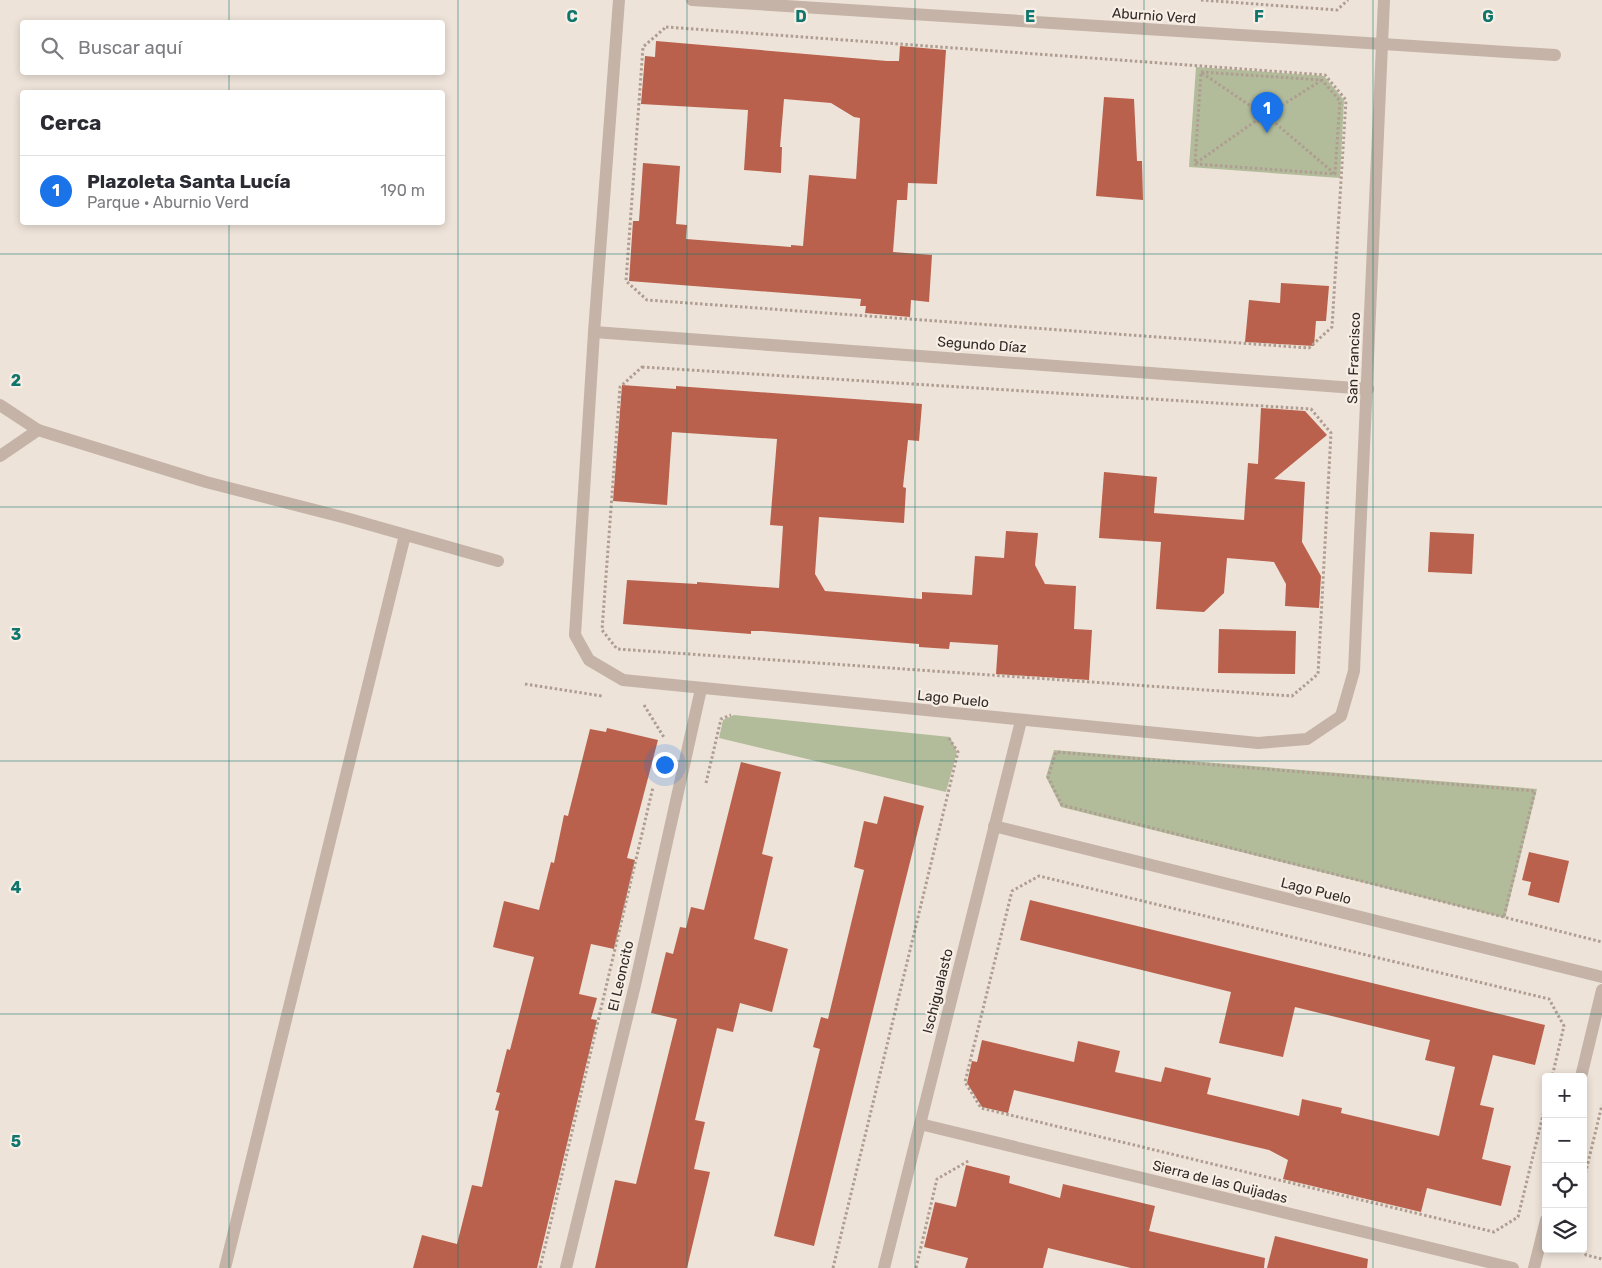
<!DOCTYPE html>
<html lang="es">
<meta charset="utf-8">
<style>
body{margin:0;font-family:Rubik,sans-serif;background:#f2f2f3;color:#2b2b33}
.controls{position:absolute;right:15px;bottom:15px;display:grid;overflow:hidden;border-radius:5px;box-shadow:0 2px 8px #0003}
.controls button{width:45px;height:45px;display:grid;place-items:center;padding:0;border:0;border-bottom:1px solid #e1e1e2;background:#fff;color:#2b2b33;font:25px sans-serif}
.you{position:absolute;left:664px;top:764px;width:18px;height:18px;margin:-12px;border:4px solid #fff;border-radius:50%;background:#1a73e8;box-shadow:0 0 0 8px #1a73e833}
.badge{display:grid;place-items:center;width:32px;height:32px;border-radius:50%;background:#1a73e8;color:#fff;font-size:16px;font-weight:700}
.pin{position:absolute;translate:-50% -41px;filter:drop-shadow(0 1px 2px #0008)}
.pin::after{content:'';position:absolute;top:26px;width:18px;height:15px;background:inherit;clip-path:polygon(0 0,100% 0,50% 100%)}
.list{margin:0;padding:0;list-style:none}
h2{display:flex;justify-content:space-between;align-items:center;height:65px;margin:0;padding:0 20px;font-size:21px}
h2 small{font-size:16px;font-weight:400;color:#7c7c81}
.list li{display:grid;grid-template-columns:32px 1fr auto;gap:15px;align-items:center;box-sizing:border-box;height:70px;padding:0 20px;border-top:1px solid #e1e1e2}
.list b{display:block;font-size:19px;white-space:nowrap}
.list p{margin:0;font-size:16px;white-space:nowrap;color:#7c7c81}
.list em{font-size:16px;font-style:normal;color:#7c7c81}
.icon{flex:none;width:28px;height:28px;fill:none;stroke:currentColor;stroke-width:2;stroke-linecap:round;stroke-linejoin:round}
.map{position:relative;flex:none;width:1602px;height:1268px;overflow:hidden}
.search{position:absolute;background:#fff;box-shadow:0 2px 8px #0003;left:20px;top:20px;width:425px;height:55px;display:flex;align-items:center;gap:12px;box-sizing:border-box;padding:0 18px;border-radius:5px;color:#7c7c81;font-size:19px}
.panel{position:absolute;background:#fff;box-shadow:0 2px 8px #0003;left:20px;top:90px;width:425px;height:135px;border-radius:5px}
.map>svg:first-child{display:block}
</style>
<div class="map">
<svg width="1602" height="1268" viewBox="0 0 1602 1268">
<rect width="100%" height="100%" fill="#eee3d9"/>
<!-- green -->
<g fill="#b2bc9b">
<path d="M 1196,67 L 1324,76 L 1344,100 L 1340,178 L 1189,167 Z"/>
<path d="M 734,715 L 950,737 L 957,752 L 946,792 L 719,738 L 723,720 Z"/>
<path d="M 1054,750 L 1537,789 L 1505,918 L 1061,807 L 1046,777 Z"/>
</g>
<!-- building -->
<g fill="#b9614c">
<path d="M 656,41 L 887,61 L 899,61 L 900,46 L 946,50 L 937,184 L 908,183 L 907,200 L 897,200 L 893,252 L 932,255 L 929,302 L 911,300 L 910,317 L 865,313 L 866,306 L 860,306 L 861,299 L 629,281 L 633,221 L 639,221 L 643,163 L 680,166 L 676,224 L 687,225 L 686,239 L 791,247 L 791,245 L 803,246 L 809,175 L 856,179 L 860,118 L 854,117 L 831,103 L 784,99 L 780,147 L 782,147 L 781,173 L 744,170 L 748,110 L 641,104 L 645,56 L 655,57 Z"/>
<path d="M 1104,97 L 1134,99 L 1137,161 L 1142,161 L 1143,200 L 1096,196 Z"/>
<path d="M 1281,283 L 1329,286 L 1326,321 L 1316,321 L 1314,346 L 1245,342 L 1249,300 L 1280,303 Z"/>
<path d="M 622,385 L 676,389 L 676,386 L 922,404 L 919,441 L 908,440 L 903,487 L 906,488 L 904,523 L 819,517 L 815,574 L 825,591 L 922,599 L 922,592 L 972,595 L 975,556 L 1004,558 L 1006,531 L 1038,533 L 1035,565 L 1045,584 L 1076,586 L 1074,629 L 1092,630 L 1089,680 L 996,674 L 998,645 L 950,642 L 949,649 L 919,647 L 919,644 L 762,631 L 751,631 L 751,634 L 623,624 L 627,580 L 697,584 L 697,582 L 779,588 L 783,526 L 770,525 L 777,439 L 672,432 L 667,505 L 613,501 Z"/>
<path d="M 1261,408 L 1305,411 L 1327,435 L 1274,479 L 1305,482 L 1302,542 L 1321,576 L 1319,608 L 1285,606 L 1286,584 L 1274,562 L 1227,558 L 1224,593 L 1204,612 L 1156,609 L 1161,542 L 1099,538 L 1104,472 L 1157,477 L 1154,513 L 1244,520 L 1248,463 L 1258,464 Z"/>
<path d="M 1430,532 L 1474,534 L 1472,574 L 1428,572 Z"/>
<path d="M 1219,629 L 1296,631 L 1295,674 L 1218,673 Z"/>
<path d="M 607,728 L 658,740 L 627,858 L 635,860 L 614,949 L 591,944 L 579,994 L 597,998 L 591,1019 L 597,1020 L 537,1268 L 413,1268 L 422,1235 L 457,1244 L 472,1185 L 482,1187 L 499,1111 L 495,1110 L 500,1093 L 496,1092 L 507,1049 L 510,1050 L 534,957 L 493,947 L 504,901 L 539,910 L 551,862 L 554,863 L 564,815 L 568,816 L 590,729 L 606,732 Z"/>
<path d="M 741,762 L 781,772 L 762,854 L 773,857 L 754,939 L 788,949 L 772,1012 L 740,1003 L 733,1032 L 717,1028 L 695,1120 L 705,1122 L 694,1169 L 710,1172 L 687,1268 L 595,1268 L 615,1180 L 636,1184 L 677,1019 L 651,1013 L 666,952 L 673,954 L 680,927 L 686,928 L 691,907 L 704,910 Z"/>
<path d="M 884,796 L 924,806 L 814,1246 L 774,1236 L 820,1049 L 813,1047 L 821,1017 L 828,1019 L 864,870 L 854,867 L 864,821 L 877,824 Z"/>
<path d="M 1529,852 L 1569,861 L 1559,903 L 1528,895 L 1531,882 L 1522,880 Z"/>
<path d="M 1030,900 L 1545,1025 L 1535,1065 L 1493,1055 L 1480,1105 L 1494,1108 L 1482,1159 L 1511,1166 L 1501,1206 L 1427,1188 L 1421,1212 L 1283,1179 L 1288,1160 L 1269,1150 L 1014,1090 L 1008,1113 L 982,1107 L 967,1083 L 972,1061 L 977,1062 L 982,1040 L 1074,1062 L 1078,1041 L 1120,1051 L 1115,1072 L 1161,1082 L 1165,1067 L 1211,1078 L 1207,1094 L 1299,1116 L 1302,1099 L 1342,1108 L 1341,1113 L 1439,1136 L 1455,1067 L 1425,1060 L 1430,1040 L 1295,1007 L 1283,1057 L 1219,1043 L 1231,992 L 1020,940 Z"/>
<path d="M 966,1165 L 1010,1176 L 1009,1183 L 1060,1198 L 1063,1184 L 1155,1206 L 1149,1231 L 1265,1258 L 1264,1268 L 1131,1268 L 1048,1248 L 1043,1268 L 965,1268 L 968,1258 L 924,1247 L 935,1202 L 956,1207 Z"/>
<path d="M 1275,1236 L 1368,1259 L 1367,1268 L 1267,1268 Z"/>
</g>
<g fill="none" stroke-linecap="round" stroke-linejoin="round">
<!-- path -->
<g stroke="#b09d91" stroke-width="3" stroke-dasharray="2.5 2.5" stroke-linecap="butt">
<path d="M 1201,0 L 1337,10 L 1348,0"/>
<path d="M 666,27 L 1325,75 L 1346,100 L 1332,327 L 1309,348 L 647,300 L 626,281 L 643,47 Z"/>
<path d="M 1201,72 L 1322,80 L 1340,101 L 1335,174 L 1195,164 Z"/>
<path d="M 1202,73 L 1258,111"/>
<path d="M 1322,80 L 1273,111 C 1266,105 1260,107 1256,115 L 1257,120 L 1266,125 L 1274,122 L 1335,174"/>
<path d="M 1273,111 L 1275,116 L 1274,122"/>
<path d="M 1196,163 L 1257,120"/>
<path d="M 642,367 L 1311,409 L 1331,433 L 1318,674 L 1292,696 L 617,649 L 602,630 L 620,387 Z"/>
<path d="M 525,684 L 602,696"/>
<path d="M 644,705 L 665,739"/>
<path d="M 706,783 L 721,719 L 731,715"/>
<path d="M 1504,916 L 1535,791 L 1056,752 L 1048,777 L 1062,805 L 1602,942"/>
<path d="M 1546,1103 L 1518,1217 L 1494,1232 L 981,1108 L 965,1082 L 1012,891 L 1039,876 L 1549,999 L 1564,1026 L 1552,1077"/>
<path d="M 1583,1183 L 1602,1105"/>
<path d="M 1583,1249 L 1586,1255 L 1602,1259"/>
<path d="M 540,1268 L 653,787"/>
<path d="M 833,1268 L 958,752 L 948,737"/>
<path d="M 916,1268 L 937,1179 L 970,1160"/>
</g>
<!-- minor -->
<g stroke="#c5b3a7" stroke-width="12">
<path d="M 619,0 L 594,332 L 575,635 L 589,660 L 623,680 L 1258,743 L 1307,739 L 1341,716 L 1354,671 L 1384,0"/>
<path d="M 692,0 L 1555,55"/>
<path d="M 594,332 L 1368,389"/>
<path d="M 0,405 L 38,430"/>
<path d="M 0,456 L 38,430 L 206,482 L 346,518 L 498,561"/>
<path d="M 994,826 L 1602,977"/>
<path d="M 1581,1077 L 1602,990"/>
<path d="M 920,1124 L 1513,1268"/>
<path d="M 225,1268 L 405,535"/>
<path d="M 566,1268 L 635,985 L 701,689"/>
<path d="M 884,1268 L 1021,721"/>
<path d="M 1534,1268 L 1546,1220"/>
</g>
</g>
<!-- grid -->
<path fill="none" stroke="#0f766e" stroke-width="1" stroke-opacity="0.55" d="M 229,0 L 229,22M 458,0 L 458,1268M 687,0 L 687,1268M 915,0 L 915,1268M 1144,0 L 1144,1268M 1373,0 L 1373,1268M 229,72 L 229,92M 229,222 L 229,1268M 0,254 L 1602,254M 0,507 L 1602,507M 0,761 L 1602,761M 0,1014 L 1602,1014"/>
<g text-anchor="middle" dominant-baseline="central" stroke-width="4.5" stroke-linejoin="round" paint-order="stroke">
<!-- street labels -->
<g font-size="14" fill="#322a27" stroke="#f7eee5">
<text transform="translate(1154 16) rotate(4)">Aburnio Verd</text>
<text transform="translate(982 345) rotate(4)">Segundo Díaz</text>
<text transform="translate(1354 358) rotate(-88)">San Francisco</text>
<text transform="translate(953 699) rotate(6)">Lago Puelo</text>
<text transform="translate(1316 891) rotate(14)">Lago Puelo</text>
<text transform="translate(621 976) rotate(-77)">El Leoncito</text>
<text transform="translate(938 991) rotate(-76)">Ischigualasto</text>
<text transform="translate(1220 1182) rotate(14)">Sierra de las Quijadas</text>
</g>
</g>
<g font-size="16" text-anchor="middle" font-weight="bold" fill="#0f766e" stroke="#f7eee5" stroke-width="4.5" stroke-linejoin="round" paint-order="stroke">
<text x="572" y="22">C</text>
<text x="801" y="22">D</text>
<text x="1030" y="22">E</text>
<text x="1259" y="22">F</text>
<text x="1488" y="22">G</text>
<text x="16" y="386">2</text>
<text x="16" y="640">3</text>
<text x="16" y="893">4</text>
<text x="16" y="1147">5</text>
</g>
</svg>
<div class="controls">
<button>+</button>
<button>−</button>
<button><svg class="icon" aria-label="locate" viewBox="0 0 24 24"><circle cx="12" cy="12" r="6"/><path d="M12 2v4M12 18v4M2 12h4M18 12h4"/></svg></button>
<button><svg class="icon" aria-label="layers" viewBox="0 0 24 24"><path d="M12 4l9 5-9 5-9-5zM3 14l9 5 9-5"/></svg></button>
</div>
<div class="you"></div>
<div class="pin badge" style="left:1267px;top:133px">1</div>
<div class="search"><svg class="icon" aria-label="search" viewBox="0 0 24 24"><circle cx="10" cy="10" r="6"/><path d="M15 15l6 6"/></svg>Buscar aquí</div>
<section class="panel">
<h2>Cerca<small></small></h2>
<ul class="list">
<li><span class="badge">1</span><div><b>Plazoleta Santa Lucía</b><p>Parque · Aburnio Verd</p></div><em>190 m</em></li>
</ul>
</section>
</div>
